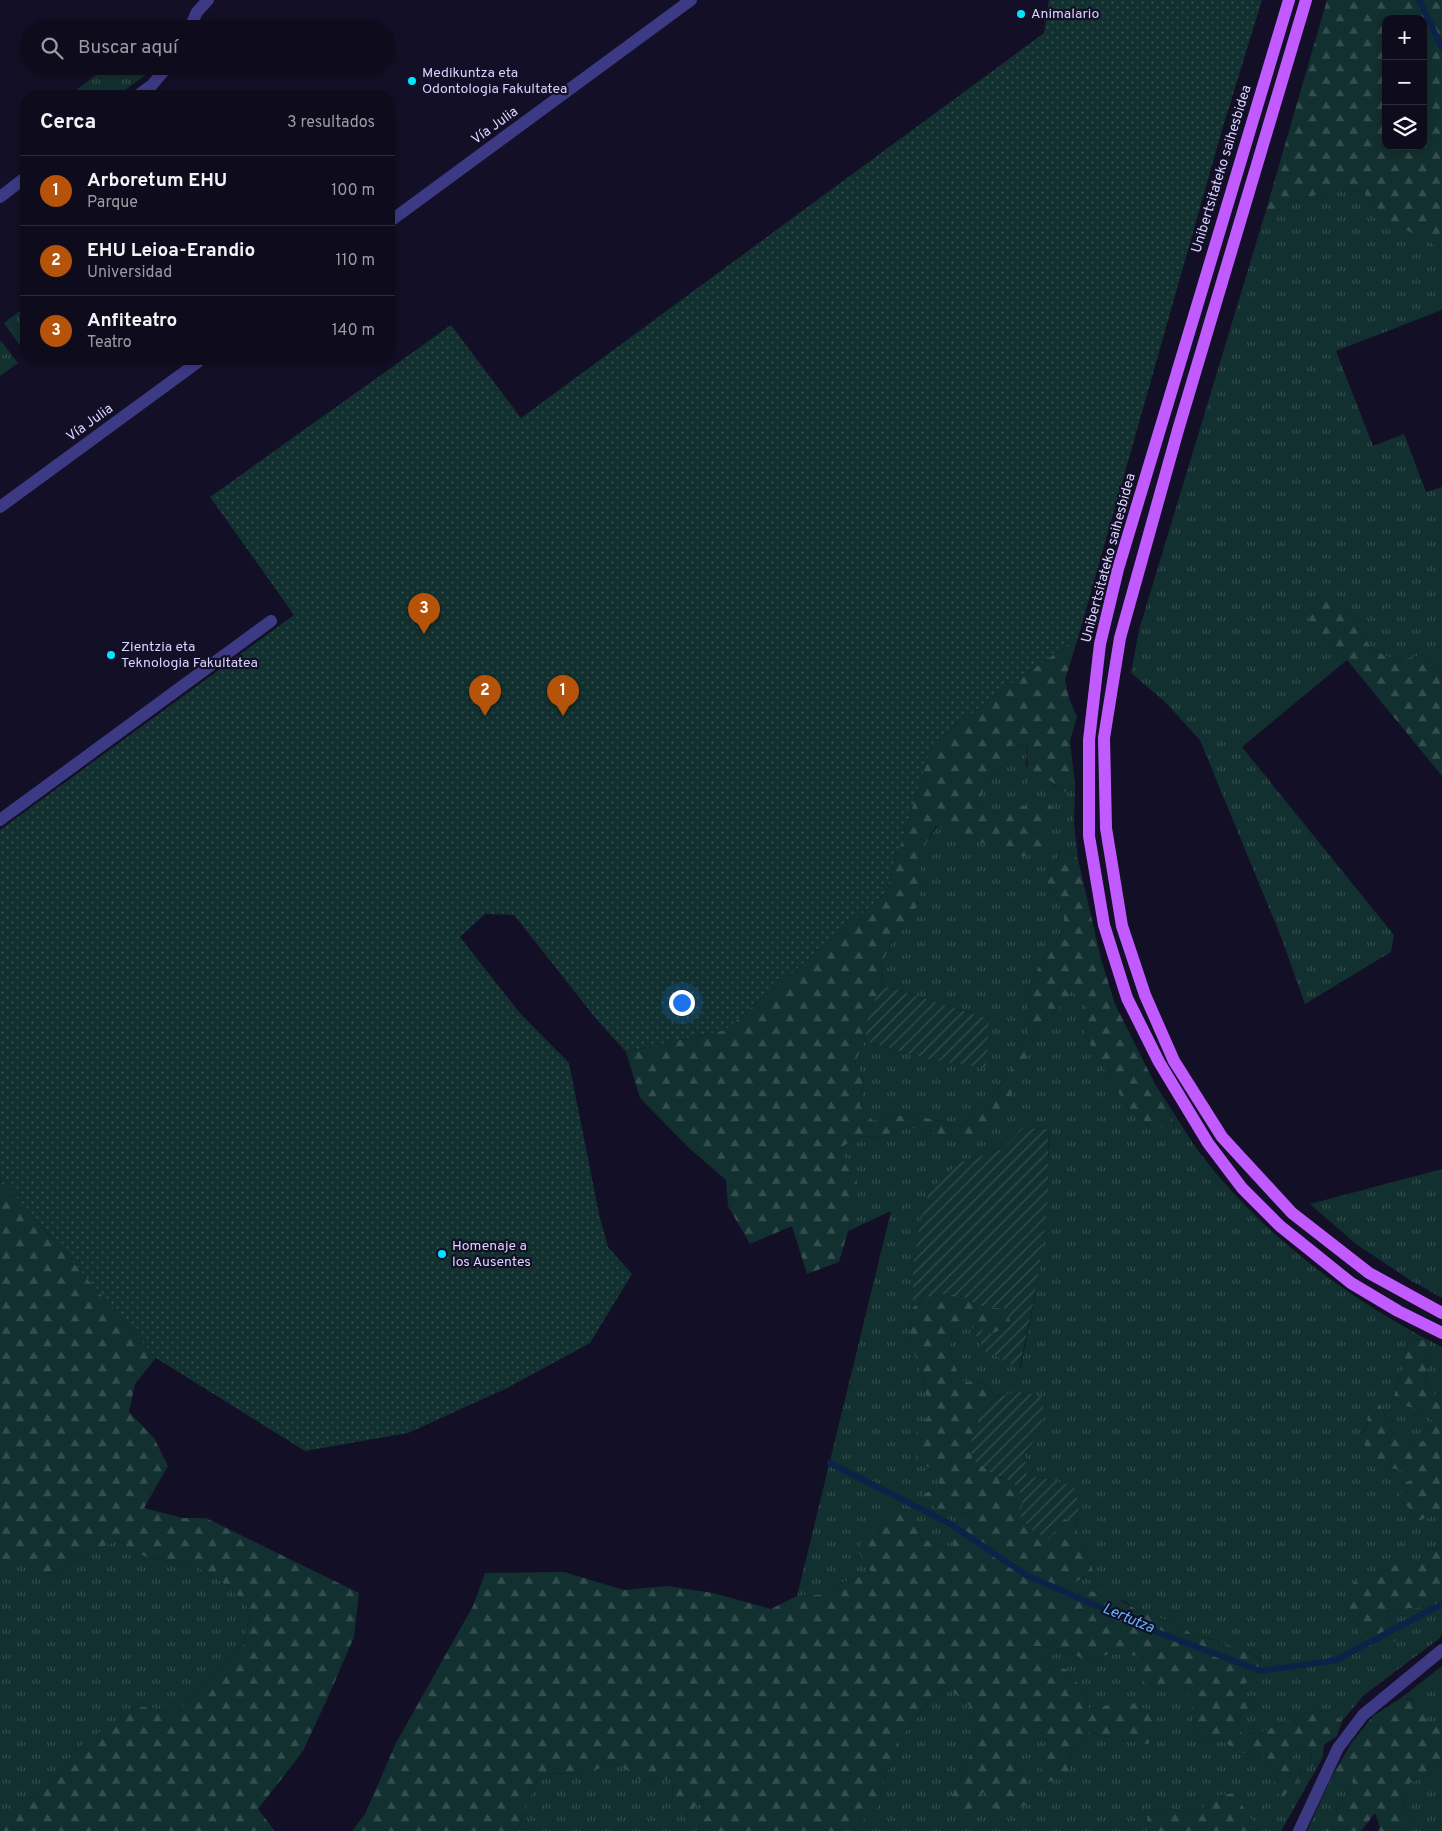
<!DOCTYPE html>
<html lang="es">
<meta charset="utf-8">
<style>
body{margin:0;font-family:Overpass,sans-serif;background:#171425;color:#f1f3f6}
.controls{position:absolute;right:15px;top:15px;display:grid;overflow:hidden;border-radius:10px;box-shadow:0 2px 8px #0003}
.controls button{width:45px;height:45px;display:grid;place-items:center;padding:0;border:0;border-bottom:1px solid #2e2b3b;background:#0e0b1c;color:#f1f3f6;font:25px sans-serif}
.you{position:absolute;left:681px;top:1002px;width:18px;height:18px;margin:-12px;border:4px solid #fff;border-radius:50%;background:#1a73e8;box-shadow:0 0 0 8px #1a73e833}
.badge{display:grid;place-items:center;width:32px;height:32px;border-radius:50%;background:#b45309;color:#fff;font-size:16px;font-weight:700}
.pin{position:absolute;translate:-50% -41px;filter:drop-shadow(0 1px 2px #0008)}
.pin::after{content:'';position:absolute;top:26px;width:18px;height:15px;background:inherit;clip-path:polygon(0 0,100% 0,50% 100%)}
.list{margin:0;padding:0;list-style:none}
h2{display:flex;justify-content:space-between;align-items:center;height:65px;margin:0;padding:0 20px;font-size:21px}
h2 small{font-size:16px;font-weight:400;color:#9b9ba3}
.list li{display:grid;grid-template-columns:32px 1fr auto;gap:15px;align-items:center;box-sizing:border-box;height:70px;padding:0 20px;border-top:1px solid #2e2b3b}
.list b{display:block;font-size:19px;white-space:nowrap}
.list p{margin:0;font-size:16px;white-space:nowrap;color:#9b9ba3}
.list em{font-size:16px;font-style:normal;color:#9b9ba3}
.icon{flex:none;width:28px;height:28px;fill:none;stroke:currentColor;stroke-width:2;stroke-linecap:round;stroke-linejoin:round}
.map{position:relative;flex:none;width:1442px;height:1831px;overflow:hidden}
.search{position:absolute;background:#0e0b1c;box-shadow:0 2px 8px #0003;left:20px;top:20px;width:375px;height:55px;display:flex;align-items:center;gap:12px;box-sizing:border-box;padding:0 18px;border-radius:28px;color:#9b9ba3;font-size:19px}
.panel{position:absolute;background:#0e0b1c;box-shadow:0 2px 8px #0003;left:20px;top:90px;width:375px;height:275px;border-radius:20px}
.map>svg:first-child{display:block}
</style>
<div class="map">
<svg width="1442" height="1831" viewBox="0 0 1442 1831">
<defs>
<pattern id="grass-tufts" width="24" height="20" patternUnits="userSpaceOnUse" patternTransform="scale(1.25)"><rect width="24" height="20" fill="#12302f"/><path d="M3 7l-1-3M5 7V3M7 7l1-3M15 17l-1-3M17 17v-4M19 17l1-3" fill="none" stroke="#344d4e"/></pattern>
<pattern id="forest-firs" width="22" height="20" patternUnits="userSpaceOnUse" patternTransform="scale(1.25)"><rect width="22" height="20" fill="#12302f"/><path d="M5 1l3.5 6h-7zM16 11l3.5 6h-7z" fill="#344d4e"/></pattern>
<pattern id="park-dots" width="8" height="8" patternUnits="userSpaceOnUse" patternTransform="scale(1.25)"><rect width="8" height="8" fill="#12302f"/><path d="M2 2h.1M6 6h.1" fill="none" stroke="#344d4e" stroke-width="1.8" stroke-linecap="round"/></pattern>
<pattern id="garden-furrows" width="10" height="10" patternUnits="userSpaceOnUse" patternTransform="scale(1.25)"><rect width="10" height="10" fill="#12302f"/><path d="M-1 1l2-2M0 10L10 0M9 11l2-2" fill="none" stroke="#344d4e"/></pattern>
</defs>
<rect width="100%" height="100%" fill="#130f26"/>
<!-- grass -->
<g fill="url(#grass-tufts)">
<path d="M 108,66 L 148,66 L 151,71 L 117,96 L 68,96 Z"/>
<path d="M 1344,189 L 1363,192 L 1377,210 L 1442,249 L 1442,310 L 1336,351 L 1373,446 L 1404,434 L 1426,492 L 1442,487 L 1442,676 L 1440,671 L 1422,655 L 1396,661 L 1372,649 L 1355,624 L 1348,607 L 1319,634 L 1347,660 L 1242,747 L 1394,935 L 1391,952 L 1305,1004 L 1281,937 L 1200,740 L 1164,701 L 1131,673 L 1139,630 L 1264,217 L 1307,197 Z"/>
<path d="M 26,306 L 26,354 L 4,323 Z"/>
<path d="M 1,341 L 18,363 L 0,376 L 0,342 Z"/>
<path d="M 1027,744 L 1026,766 L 1065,792 L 1075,783 L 1074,823 L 1078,859 L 1063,847 L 1046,881 L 1059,901 L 1064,919 L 1058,943 L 1039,967 L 1026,994 L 1030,1025 L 1016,1063 L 985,1108 L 962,1126 L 926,1118 L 895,1115 L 873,1121 L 860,1106 L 864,1079 L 855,1062 L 865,1041 L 927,1059 L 989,1019 L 882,985 L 881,964 L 895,936 L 917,907 L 921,878 L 921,852 L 937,826 L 959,833 L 997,840 L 1030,854 L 1048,851 L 998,812 L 978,804 L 990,775 L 1010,761 L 1009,745 Z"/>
<path d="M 1072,990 L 1090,1011 L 1084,1031 L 1095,1054 L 1127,1106 L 1149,1126 L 1174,1128 L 1171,1109 C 1182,1125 1191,1142 1203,1157 C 1266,1238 1351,1301 1442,1347 L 1442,1400 L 1438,1400 L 1424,1380 L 1431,1358 L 1428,1340 L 1409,1339 L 1400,1378 L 1394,1394 L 1401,1405 L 1419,1409 L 1433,1421 L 1427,1440 L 1412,1446 L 1391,1431 L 1379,1402 L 1361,1435 L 1382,1467 L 1402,1470 L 1421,1477 L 1398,1498 L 1409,1508 L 1418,1521 L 1434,1515 L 1442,1516 L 1442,1548 L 1429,1549 L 1417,1564 L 1396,1564 L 1382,1573 L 1366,1571 L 1350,1612 L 1360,1626 L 1386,1624 L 1387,1611 L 1428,1606 L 1442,1607 L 1442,1634 L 1440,1638 L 1364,1695 L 1342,1721 L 1331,1712 L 1315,1709 L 1259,1733 L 1242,1734 L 1235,1718 L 1254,1706 L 1253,1695 L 1235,1705 L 1237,1690 L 1250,1680 L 1262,1661 L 1250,1652 L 1208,1638 L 1194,1636 L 1180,1625 L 1140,1611 L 1124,1601 L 1086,1591 L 1067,1601 L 1058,1597 L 1077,1581 L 1093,1573 L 1089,1550 L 1078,1539 L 1076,1523 L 1079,1507 L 1053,1480 L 1027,1477 L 1025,1455 L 1041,1429 L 1023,1391 L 996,1397 L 983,1383 L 962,1381 L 950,1356 L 952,1335 L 971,1326 L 985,1352 L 995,1355 L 1020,1369 C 1035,1304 1046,1238 1048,1172 C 1048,1158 1050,1143 1049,1129 L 1022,1128 L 1002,1149 L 958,1163 L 919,1226 L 913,1268 L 913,1307 L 909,1339 L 924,1379 L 940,1488 L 922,1494 C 936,1513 950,1514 972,1513 L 980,1525 L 955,1550 L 920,1538 L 917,1522 L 892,1511 L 881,1526 L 871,1572 L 841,1583 L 827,1594 L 797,1596 L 891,1211 L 848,1231 L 858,1197 L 838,1150 L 857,1137 L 885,1136 L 906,1127 L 929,1131 L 952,1139 L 1022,1075 L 1036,1031 L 1053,1014 Z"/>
<path d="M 1442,1169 L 1442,1298 L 1410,1280 L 1356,1244 L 1310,1204 Z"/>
<path d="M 117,1541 L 148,1558 L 193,1564 L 231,1588 L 251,1611 L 242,1649 L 202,1686 L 177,1713 L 139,1706 L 75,1750 L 54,1782 L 28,1799 L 16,1818 L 0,1814 L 0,1562 L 23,1562 L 51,1575 L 84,1554 Z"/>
<path d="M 1032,1646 L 1065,1649 L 1086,1661 L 1113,1653 L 1137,1656 L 1181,1683 L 1192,1701 L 1192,1720 L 1197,1735 L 1223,1741 L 1239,1753 L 1254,1754 L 1266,1759 L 1277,1777 L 1282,1797 L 1298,1781 L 1300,1769 L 1291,1759 L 1296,1747 L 1312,1753 L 1309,1769 L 1323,1757 L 1281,1831 L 1259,1831 L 1250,1818 L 1214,1796 L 1195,1816 L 1173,1809 L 1147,1816 L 1148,1831 L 838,1831 L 855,1828 L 878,1806 L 885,1774 L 901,1755 L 898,1741 L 921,1711 L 945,1686 L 969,1705 L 979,1733 L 963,1774 L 950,1799 L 966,1815 L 982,1791 L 1027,1780 L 1015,1763 L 1025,1734 L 1051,1741 L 1067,1776 L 1072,1750 L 1088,1732 L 1120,1740 L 1148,1743 L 1108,1705 L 1089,1709 L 1082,1689 L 1066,1669 L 1040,1662 Z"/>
<path d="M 1442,1666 L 1442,1726 L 1429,1726 L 1413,1699 L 1401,1698 Z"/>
<path d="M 1442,1757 L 1442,1831 L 1405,1831 L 1410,1823 L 1403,1805 L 1410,1783 L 1435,1771 Z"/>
<path d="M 614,1761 L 643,1782 L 672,1778 L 673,1803 L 683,1818 L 701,1800 L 708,1814 L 696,1831 L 518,1831 L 529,1799 L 541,1774 L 590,1773 Z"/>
<path d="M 1353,1768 L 1353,1786 L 1336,1807 L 1338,1821 L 1325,1831 L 1307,1831 L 1332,1776 Z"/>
</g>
<!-- forest -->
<g fill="url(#forest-firs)" fill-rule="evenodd">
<path d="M 1327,0 L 1442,0 L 1442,249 L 1393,223 L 1377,210 L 1363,192 L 1344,189 L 1307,197 L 1264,217 ZM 1386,19 L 1423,19 L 1423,146 L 1386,146 Z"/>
<path d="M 1320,599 L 1348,607 L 1355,624 L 1372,649 L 1396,661 L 1422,655 L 1440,671 L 1442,676 L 1442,776 L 1347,660 L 1319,634 L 1303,610 Z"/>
<path d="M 1078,638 L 1065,680 L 1069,698 L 1077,717 L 1070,741 L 1075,783 L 1065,792 L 1050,781 L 1028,784 L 1027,744 L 1010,745 L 1010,761 L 990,775 L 978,804 L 998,812 L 1010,795 L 1019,807 L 1049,803 L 1059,819 L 1044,834 L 1048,851 L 1004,860 L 997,840 L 982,843 L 936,826 L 921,852 L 921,878 L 917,907 L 895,936 L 881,964 L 882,985 L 868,1014 L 865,1041 L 855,1062 L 864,1079 L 860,1106 L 873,1121 L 895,1115 L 926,1118 L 962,1126 L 985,1108 L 1016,1063 L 1030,1025 L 1026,994 L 1039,967 L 1058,943 L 1064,919 L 1059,901 L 1046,881 L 1063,847 L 1078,859 L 1101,959 L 1115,1004 L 1155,1084 L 1171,1109 L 1174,1129 L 1149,1126 L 1127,1106 L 1095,1054 L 1084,1031 L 1090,1011 L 1072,991 L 1053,1014 L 1036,1031 L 1022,1075 L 1008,1100 L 969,1139 L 952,1139 L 929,1131 L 906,1127 L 885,1136 L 857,1137 L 838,1150 L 856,1170 L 858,1197 L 839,1262 L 807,1274 L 792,1226 L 750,1244 L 728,1206 L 726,1180 L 687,1146 L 640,1098 L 626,1052 L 725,1030 L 885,894 L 932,744 L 1006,687 Z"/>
<path d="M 0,1178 L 156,1358 L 135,1384 L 129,1412 L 154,1438 L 168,1466 L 144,1508 L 183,1518 L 206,1518 L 359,1593 L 354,1637 L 329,1695 L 303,1751 L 258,1809 L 275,1831 L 0,1831 L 0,1814 L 16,1817 L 28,1799 L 54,1782 L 75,1750 L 108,1726 L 139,1706 L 177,1713 L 202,1686 L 242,1649 L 251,1611 L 231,1588 L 193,1564 L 148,1558 L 117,1541 L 84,1554 L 51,1575 L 22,1562 L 0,1562 Z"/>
<path d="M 932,1294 L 948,1294 L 964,1297 L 980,1306 L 1007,1309 L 1011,1325 L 992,1334 L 971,1326 L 952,1335 L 950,1356 L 962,1381 L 983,1383 L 996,1397 L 982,1414 L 992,1473 L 1013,1482 L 1023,1498 L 1076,1523 L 1078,1539 L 1089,1550 L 1093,1573 L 1077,1581 L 1059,1597 L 1067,1601 L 1086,1591 L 1107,1593 L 1140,1611 L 1180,1625 L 1194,1636 L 1207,1638 L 1250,1652 L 1262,1662 L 1250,1680 L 1237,1690 L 1236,1704 L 1253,1695 L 1254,1706 L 1235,1718 L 1242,1734 L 1259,1733 L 1315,1709 L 1331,1712 L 1342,1721 L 1337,1736 L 1324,1745 L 1323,1757 L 1309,1769 L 1312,1753 L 1296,1747 L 1291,1759 L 1300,1769 L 1298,1781 L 1282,1798 L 1272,1788 L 1277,1777 L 1266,1759 L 1254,1754 L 1239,1753 L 1223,1741 L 1197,1735 L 1192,1720 L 1192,1701 L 1181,1683 L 1159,1691 L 1138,1678 L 1137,1656 L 1113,1653 L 1086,1661 L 1065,1649 L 1033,1646 L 1040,1662 L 1066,1669 L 1082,1689 L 1089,1709 L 1108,1705 L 1138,1703 L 1159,1724 L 1148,1744 L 1120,1740 L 1088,1732 L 1072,1750 L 1067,1776 L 1048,1782 L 1037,1760 L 1051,1741 L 1025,1735 L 1015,1763 L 1027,1780 L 1028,1803 L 1002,1818 L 983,1792 L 966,1816 L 950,1799 L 963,1774 L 979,1733 L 969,1705 L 945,1686 L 921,1711 L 898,1741 L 901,1755 L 885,1774 L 878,1806 L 855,1828 L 838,1831 L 696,1831 L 708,1814 L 701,1800 L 683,1819 L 673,1803 L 672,1778 L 643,1782 L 614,1761 L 590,1773 L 541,1774 L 529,1799 L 518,1831 L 352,1831 L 365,1814 L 396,1743 L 473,1606 L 485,1573 L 564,1572 L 624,1590 L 668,1586 L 713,1593 L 771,1609 L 797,1596 L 827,1594 L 841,1583 L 871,1572 L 859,1553 L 863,1536 L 881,1526 L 891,1511 L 908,1511 L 917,1522 L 920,1538 L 955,1550 L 947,1534 L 965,1522 L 979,1524 L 972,1513 C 950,1514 936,1513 922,1494 L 940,1488 L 937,1470 L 917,1463 L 913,1438 L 929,1415 L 924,1379 L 909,1339 L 913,1307 Z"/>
<path d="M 1409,1339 L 1429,1340 L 1431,1358 L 1424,1380 L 1438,1400 L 1442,1400 L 1442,1516 L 1434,1515 L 1418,1521 L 1409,1508 L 1398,1498 L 1406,1482 L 1420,1477 L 1402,1470 L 1382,1467 L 1369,1456 L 1361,1435 L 1368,1423 L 1368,1409 L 1379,1402 L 1391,1431 L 1412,1446 L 1427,1439 L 1433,1421 L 1419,1409 L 1401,1405 L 1394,1395 L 1400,1378 Z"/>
<path d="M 1442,1548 L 1442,1607 L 1428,1606 L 1387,1611 L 1386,1624 L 1400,1638 L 1376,1652 L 1353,1638 L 1360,1626 L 1350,1612 L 1349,1587 L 1367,1571 L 1382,1573 L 1396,1564 L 1417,1564 L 1429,1549 Z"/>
<path d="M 1401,1698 C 1423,1700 1424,1707 1429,1726 L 1442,1726 L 1442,1757 L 1435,1771 L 1410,1783 L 1403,1805 L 1410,1823 L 1405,1831 L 1378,1831 L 1380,1827 L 1375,1813 L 1361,1831 L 1325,1831 L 1338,1821 L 1336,1807 L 1353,1786 L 1353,1769 L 1332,1776 L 1352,1742 L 1373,1716 Z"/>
<path d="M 1234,1793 L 1259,1831 L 1148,1831 L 1147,1816 L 1173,1809 L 1195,1816 L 1214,1796 Z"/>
</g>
<!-- park -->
<path fill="url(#park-dots)" d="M 1049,0 L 1262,0 L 1222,130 L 1078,638 L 1006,687 L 932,744 L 885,894 L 725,1030 L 626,1052 L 597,1020 L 514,915 L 485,914 L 460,937 L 519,1012 L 569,1063 L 599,1214 L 608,1247 L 632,1274 L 590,1343 L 505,1389 L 408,1433 L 305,1451 L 156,1358 L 0,1178 L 0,830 L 294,615 L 210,497 L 451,325 L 521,418 L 1044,33 Z"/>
<!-- garden -->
<g fill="url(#garden-furrows)">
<path d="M 882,985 L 989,1019 L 986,1068 L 927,1059 L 865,1041 L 868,1014 Z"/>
<path d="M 1022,1128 L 1049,1129 C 1048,1155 1049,1181 1047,1206 C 1042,1261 1032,1315 1019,1369 L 995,1355 L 985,1352 L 971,1326 L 992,1334 L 1011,1325 L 1007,1309 L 980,1306 L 964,1297 L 948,1294 L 932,1294 L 913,1307 L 913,1268 L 919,1226 L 930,1190 L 958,1163 L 1002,1149 Z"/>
<path d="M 1023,1391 L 1044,1398 L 1041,1429 L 1025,1455 L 1027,1476 L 1053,1480 L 1074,1487 L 1079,1507 L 1076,1523 L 1064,1519 L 1049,1539 L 1033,1531 L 1020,1516 L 1023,1498 L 1013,1482 L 992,1473 L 972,1459 L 971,1439 L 982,1414 L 996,1397 Z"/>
</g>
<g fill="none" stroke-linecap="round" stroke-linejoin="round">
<!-- stream -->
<g stroke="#0c2248" stroke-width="6">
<path d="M 1419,0 L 1442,48"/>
<path d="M 830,1463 L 949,1523 L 1026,1575 L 1157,1632 L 1261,1671 L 1336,1660 L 1442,1604"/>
</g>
<!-- minor -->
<g stroke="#3d3a85" stroke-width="12">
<path d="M 189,29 L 197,12 L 208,0"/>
<path d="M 137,96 L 152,85 L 168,66"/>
<path d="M 0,197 L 26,177"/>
<path d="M 389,222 L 691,0"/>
<path d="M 0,507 L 198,362"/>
<path d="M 0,820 L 271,621"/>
<path d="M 1299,1831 L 1338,1748 L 1363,1715 L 1442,1650"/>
</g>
<!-- major -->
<g stroke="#c25bff" stroke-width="12">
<path d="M 1289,0 L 1118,569 L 1100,644 L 1089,740 L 1089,836 L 1104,925 L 1127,998 L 1159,1062 L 1208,1143 L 1242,1188 L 1280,1226 L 1351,1283 L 1398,1311 L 1442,1333"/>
<path d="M 1306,0 L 1178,430 L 1120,638 L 1104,738 L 1106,828 L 1122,926 L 1145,995 L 1174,1061 L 1222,1137 L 1292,1213 L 1369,1273 L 1442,1313"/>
</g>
</g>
<!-- markers -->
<g fill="#00e5ff" stroke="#130f26" stroke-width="2">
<circle cx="1021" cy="14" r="5"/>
<circle cx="412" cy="81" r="5"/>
<circle cx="111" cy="655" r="5"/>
<circle cx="442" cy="1254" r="5"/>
</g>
<g text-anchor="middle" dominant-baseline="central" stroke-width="4.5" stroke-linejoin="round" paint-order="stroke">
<!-- poi labels -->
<g font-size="14" fill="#d9d4ff" stroke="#130f26" text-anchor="start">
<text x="1031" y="14">Animalario</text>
<text x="422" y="73">Medikuntza eta<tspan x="422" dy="16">Odontologia Fakultatea</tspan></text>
<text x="121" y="647">Zientzia eta<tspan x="121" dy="16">Teknologia Fakultatea</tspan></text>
<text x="452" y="1246">Homenaje a<tspan x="452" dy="16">los Ausentes</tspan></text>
</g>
<!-- street labels -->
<g font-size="14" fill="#d9d4ff" stroke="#130f26">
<text transform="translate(495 126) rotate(-36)">Vía Julia</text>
<text transform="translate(1222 169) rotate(-73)">Unibertsitateko saihesbidea</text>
<text transform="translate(90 423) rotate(-36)">Vía Julia</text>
<text transform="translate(1109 558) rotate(-75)">Unibertsitateko saihesbidea</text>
</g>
<!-- water labels -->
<g font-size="15" font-style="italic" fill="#62b6ff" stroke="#130f26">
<text transform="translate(1128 1619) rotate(23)">Lertutza</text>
</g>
</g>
</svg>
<div class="controls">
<button>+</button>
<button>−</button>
<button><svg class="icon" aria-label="layers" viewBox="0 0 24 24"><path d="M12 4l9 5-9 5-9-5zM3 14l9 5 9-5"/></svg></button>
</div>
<div class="you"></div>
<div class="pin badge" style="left:563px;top:716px">1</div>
<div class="pin badge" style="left:485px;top:716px">2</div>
<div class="pin badge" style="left:424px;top:634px">3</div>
<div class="search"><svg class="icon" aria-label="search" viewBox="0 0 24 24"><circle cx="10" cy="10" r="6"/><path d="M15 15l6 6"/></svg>Buscar aquí</div>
<section class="panel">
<h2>Cerca<small>3 resultados</small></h2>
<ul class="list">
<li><span class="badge">1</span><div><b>Arboretum EHU</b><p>Parque</p></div><em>100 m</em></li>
<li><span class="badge">2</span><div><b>EHU Leioa-Erandio</b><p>Universidad</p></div><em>110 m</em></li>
<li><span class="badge">3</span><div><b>Anfiteatro</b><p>Teatro</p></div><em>140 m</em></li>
</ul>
</section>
</div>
